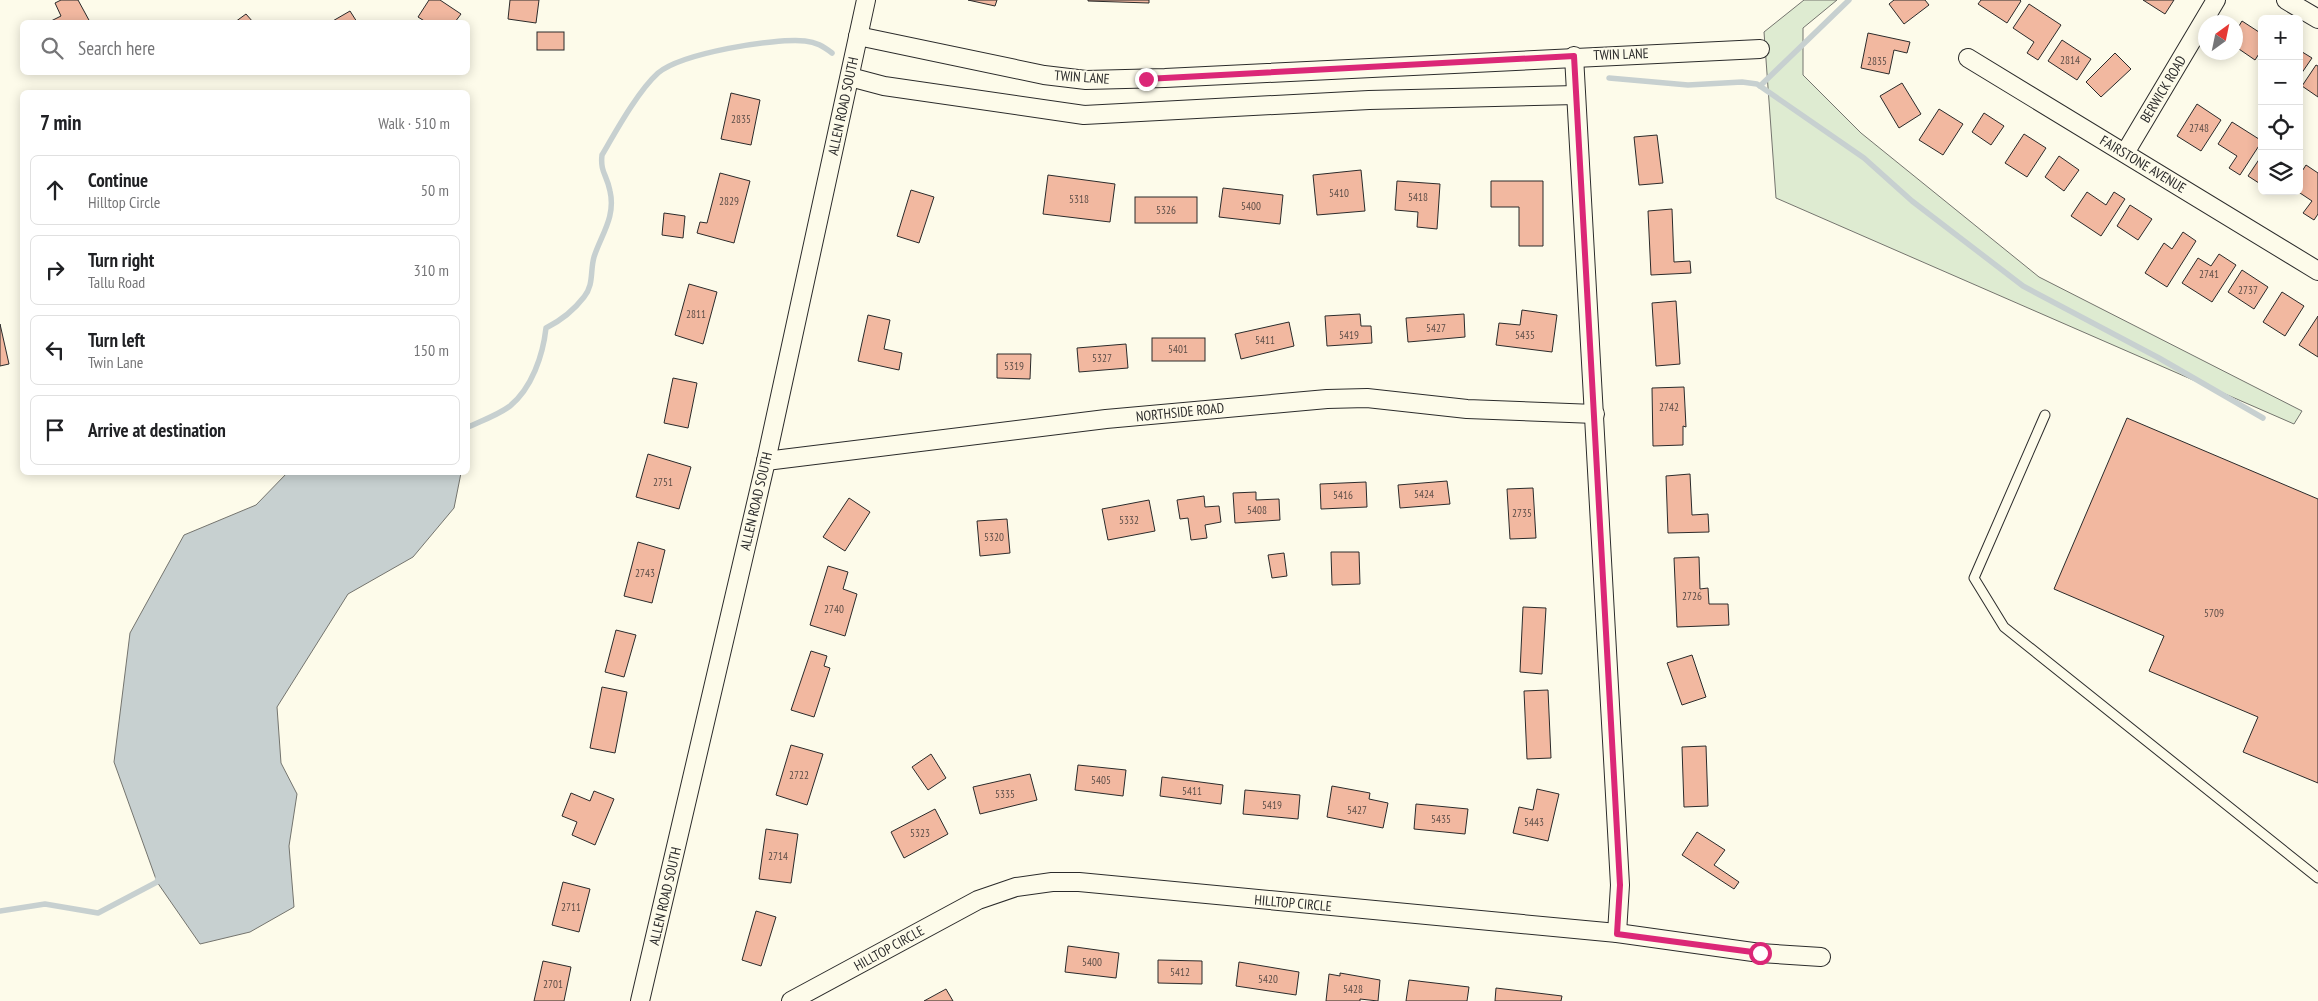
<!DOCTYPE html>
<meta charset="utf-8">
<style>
body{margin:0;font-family:"PT Sans Narrow",sans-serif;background:#f2f2f2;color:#202124}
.controls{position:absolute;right:15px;top:15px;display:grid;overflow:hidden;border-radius:8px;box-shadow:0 2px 12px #0003}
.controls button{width:45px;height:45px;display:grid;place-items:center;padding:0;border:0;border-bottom:1px solid #e0e0e0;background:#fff;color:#202124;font:25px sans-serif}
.compass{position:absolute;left:2198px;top:15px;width:45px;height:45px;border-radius:50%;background:#fff;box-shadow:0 2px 12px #0003;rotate:33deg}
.stop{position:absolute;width:15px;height:15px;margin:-11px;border:4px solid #db2777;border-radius:50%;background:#fff}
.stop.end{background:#db2777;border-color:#fff;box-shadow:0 1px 5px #0008}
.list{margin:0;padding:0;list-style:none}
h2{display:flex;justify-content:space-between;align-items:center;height:65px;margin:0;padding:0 20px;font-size:21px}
h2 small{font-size:16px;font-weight:400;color:#757577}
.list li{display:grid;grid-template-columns:32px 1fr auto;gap:15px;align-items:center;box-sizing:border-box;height:70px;margin:0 10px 10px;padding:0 10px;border:1px solid #e0e0e0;border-radius:8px}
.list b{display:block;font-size:19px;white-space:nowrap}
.list p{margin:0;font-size:16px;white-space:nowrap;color:#757577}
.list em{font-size:16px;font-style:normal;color:#757577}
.icon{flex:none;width:28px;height:28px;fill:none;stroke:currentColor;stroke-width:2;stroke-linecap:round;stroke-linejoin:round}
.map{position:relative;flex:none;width:2318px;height:1001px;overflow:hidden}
.search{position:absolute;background:#fff;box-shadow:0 2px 12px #0003;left:20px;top:20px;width:450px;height:55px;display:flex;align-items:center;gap:12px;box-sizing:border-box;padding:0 18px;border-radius:8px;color:#757577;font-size:19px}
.panel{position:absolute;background:#fff;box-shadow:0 2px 12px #0003;left:20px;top:90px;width:450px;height:385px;border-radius:8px}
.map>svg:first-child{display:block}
</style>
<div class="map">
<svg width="2318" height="1001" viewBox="0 0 2318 1001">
<rect width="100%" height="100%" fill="#fdfbea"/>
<!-- green -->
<path fill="#deebd1" stroke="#74746e" d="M 1804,0 L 1837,0 L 1803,28 L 1803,75 L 1861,133 L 2039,277 L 2302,411 L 2294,424 L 1776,198 L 1764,32 Z"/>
<!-- water -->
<path fill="#c7d0d0" stroke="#74746e" d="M 288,472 L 461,473 L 454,508 L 413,557 L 348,594 L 277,707 L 281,763 L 297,794 L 289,846 L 294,907 L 250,932 L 200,944 L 157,882 L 114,762 L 130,633 L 184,535 L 256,505 Z"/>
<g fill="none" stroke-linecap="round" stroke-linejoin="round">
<!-- stream -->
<g stroke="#c7d0d0" stroke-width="5.5">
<path d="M 1609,78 L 1688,85 L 1742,82 L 1757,84 L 1864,158 L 1912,201 L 2023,286 L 2159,358 L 2263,418"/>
<path d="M 1760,86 L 1849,0"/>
<path d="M 468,427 C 481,421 498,415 510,406 C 532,388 543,355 546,328 C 560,321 574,310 584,297 C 594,285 590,271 594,257 C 601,235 616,217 610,191 C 607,175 600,172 602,155 C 616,131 638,91 658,73 C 682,53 773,38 805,41 C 816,42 823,46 832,53"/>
<path d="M 0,911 L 45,904 L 98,913 L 157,882 L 159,875"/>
</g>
</g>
<!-- building -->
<g fill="#f2b8a0" stroke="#2b2b2b">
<path d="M 61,0 L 78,0 L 90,22 L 49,22 L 61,16 L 55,3 Z"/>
<path d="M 429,0 L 440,0 L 461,14 L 455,22 L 426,22 L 418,17 Z"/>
<path d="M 510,0 L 539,0 L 536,23 L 508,19 Z"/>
<path d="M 968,0 L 997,0 L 995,6 Z"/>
<path d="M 1088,0 L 1149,0 L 1149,3 L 1088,1 Z"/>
<path d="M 1894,0 L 1925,0 L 1929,5 L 1904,24 L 1889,4 Z"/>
<path d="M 1981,0 L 2020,0 L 2021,1 L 2007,23 L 1978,4 Z"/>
<path d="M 2143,0 L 2174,0 L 2165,14 Z"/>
<path d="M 2029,4 L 2061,25 L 2038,60 L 2027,53 L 2034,42 L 2013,28 Z"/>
<path d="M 350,11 L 357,22 L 331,22 Z"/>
<path d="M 246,14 L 253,22 L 235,22 Z"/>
<path d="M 2242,21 L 2262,34 L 2262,49 L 2255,60 L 2236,47 L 2236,31 Z"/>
<rect x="537" y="32" width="27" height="18"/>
<path d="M 1868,33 L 1910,42 L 1907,53 L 1894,50 L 1889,74 L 1861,68 Z"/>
<path d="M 2062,40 L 2091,59 L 2077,80 L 2048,61 Z"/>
<path d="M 2299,50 L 2312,58 L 2299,77 Z"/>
<path d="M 2115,53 L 2131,69 L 2101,97 L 2086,82 Z"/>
<path d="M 2316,65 L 2318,66 L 2318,97 L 2302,86 Z"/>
<path d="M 1902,83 L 1921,114 L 1899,128 L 1880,96 Z"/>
<path d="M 731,93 L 760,100 L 751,145 L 721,139 Z"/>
<path d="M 2197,104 L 2221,120 L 2201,151 L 2177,136 Z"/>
<path d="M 1939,109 L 1963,124 L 1943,155 L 1919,140 Z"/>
<path d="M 1984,113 L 2004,126 L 1991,145 L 1972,132 Z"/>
<path d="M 2232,122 L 2262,141 L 2240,175 L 2229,168 L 2237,156 L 2218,144 Z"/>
<path d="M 2024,134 L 2046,148 L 2027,177 L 2005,163 Z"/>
<path d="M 1657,135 L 1663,183 L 1639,185 L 1634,137 Z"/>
<path d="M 2262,155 L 2262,185 L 2248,176 Z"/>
<path d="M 2059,156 L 2079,170 L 2064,191 L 2045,177 Z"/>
<path d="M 2306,165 L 2318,173 L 2318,214 L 2314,220 L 2303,213 L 2312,201 L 2297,191 L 2299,191 L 2299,176 Z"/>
<path d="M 1361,170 L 1365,211 L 1317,215 L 1313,175 Z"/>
<path d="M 720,173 L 750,181 L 734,243 L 697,233 L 700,222 L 707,223 Z"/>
<path d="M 1048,175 L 1115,184 L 1110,222 L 1043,214 Z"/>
<path d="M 1397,181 L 1440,184 L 1437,229 L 1417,227 L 1418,212 L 1395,210 Z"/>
<path d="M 1491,181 L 1543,181 L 1543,246 L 1519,246 L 1519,207 L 1491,207 Z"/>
<path d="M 1223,188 L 1283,195 L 1280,224 L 1219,217 Z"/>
<path d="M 911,190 L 934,197 L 919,243 L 897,236 Z"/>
<path d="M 2087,192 L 2106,205 L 2114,192 L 2125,199 L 2101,236 L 2071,216 Z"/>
<rect x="1135" y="197" width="62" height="26"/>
<path d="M 2130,205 L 2152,219 L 2138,240 L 2117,226 Z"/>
<path d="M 1672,209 L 1674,262 L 1690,261 L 1691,273 L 1651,275 L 1648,211 Z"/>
<path d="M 664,213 L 685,216 L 683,238 L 662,235 Z"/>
<path d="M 2183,232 L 2196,241 L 2167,287 L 2145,273 L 2164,243 L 2172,249 Z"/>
<path d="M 2219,254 L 2236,265 L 2212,302 L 2182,283 L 2198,258 L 2211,266 Z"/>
<path d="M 2242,270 L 2268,287 L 2254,309 L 2228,292 Z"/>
<path d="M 689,284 L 717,292 L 703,344 L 675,335 Z"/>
<path d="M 2282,292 L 2304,306 L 2285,336 L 2263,322 Z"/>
<path d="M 1676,301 L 1680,364 L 1656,366 L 1652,303 Z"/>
<path d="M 1522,310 L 1557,315 L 1552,352 L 1496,345 L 1499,323 L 1520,325 Z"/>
<path d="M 1360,314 L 1361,326 L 1371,326 L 1372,343 L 1327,346 L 1325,316 Z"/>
<path d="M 1464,314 L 1465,337 L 1408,342 L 1406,318 Z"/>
<path d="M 868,315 L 890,320 L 884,349 L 902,353 L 899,370 L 858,361 Z"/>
<path d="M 2318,316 L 2318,357 L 2299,345 Z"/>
<path d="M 1289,322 L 1294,346 L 1241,359 L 1235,334 Z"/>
<path d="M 0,324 L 9,364 L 0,366 Z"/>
<rect x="1152" y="338" width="53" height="23"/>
<path d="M 1126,344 L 1128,368 L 1079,372 L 1077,348 Z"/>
<path d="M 997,354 L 1031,354 L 1030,379 L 997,378 Z"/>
<path d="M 673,378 L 697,383 L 688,428 L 664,423 Z"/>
<path d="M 1684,387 L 1686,427 L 1683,426 L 1683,445 L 1653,446 L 1652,388 Z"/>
<path d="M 2127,418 L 2318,499 L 2318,783 L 2243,752 L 2258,717 L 2149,671 L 2164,636 L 2054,589 Z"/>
<path d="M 648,454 L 691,467 L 679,509 L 636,497 Z"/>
<path d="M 1690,474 L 1692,515 L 1708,514 L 1709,532 L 1668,533 L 1666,476 Z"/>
<path d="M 1447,481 L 1450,504 L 1400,508 L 1398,485 Z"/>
<path d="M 1366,482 L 1367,507 L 1321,509 L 1320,484 Z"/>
<path d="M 1533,488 L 1536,538 L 1510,539 L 1507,489 Z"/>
<path d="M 1256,492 L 1256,500 L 1279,499 L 1280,520 L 1235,523 L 1233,493 Z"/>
<path d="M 1204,496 L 1205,507 L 1219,506 L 1221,522 L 1205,525 L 1207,538 L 1191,540 L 1188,518 L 1180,519 L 1177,500 Z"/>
<path d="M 849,498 L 870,512 L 845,551 L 823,537 Z"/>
<path d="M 1149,500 L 1155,531 L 1108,540 L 1102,509 Z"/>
<path d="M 1007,519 L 1010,553 L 980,556 L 977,521 Z"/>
<path d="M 638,542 L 665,550 L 652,603 L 624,596 Z"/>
<path d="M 1331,552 L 1359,552 L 1360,584 L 1332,585 Z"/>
<path d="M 1284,553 L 1287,576 L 1272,578 L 1268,555 Z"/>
<path d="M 1699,557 L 1700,589 L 1708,588 L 1709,604 L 1728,604 L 1729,625 L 1677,627 L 1674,558 Z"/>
<path d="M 828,566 L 848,572 L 843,589 L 857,594 L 845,636 L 810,625 Z"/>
<path d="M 1523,607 L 1546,608 L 1542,674 L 1520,672 Z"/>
<path d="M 616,630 L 636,635 L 624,677 L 605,672 Z"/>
<path d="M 811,651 L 827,656 L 824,666 L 830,668 L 814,717 L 791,710 Z"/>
<path d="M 1692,655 L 1706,697 L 1682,705 L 1667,663 Z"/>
<path d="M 602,687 L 627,692 L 615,753 L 590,748 Z"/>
<path d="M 1548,690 L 1551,758 L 1527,759 L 1524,691 Z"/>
<path d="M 791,745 L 823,754 L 807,805 L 776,795 Z"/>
<path d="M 1706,746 L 1708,806 L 1684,807 L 1682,747 Z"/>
<path d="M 931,754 L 946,778 L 928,790 L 912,767 Z"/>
<path d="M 1078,765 L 1126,770 L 1123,796 L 1075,790 Z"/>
<path d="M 1030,774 L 1037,800 L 980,814 L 973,787 Z"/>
<path d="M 1162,777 L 1223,785 L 1221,804 L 1160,796 Z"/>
<path d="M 1332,786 L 1370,793 L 1369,799 L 1388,803 L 1383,828 L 1327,817 Z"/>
<path d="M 1537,789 L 1559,794 L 1548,841 L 1513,833 L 1519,807 L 1533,810 Z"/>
<path d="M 1245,790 L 1300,795 L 1298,819 L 1243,814 Z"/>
<path d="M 594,791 L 614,799 L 595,845 L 572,835 L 577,822 L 562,816 L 571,793 L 590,801 Z"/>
<path d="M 1416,804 L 1468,809 L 1465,834 L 1414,829 Z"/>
<path d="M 935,809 L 948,834 L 904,858 L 891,832 Z"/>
<path d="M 766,829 L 798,834 L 791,883 L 759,879 Z"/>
<path d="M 1697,832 L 1725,850 L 1714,865 L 1739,882 L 1734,889 L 1682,855 Z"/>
<path d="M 563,882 L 590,889 L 579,932 L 552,925 Z"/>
<path d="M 756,911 L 776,917 L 761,966 L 742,960 Z"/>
<path d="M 1068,946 L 1119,953 L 1116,978 L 1065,972 Z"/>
<path d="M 1158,960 L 1202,961 L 1202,984 L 1158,983 Z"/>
<path d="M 543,961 L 571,967 L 564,1001 L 534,1001 Z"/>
<path d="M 1239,962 L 1299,972 L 1296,995 L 1236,986 Z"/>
<path d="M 1340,973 L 1380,980 L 1378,1001 L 1360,999 L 1360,1001 L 1326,1001 L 1329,974 L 1340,976 Z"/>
<path d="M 1409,980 L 1469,987 L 1467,1001 L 1406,1001 Z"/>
<path d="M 1496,988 L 1562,996 L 1561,1001 L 1495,1001 Z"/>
<path d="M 946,989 L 953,1001 L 924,1001 Z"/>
</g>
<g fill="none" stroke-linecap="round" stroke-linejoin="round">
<!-- lane casing -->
<g stroke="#2b2b2b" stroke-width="11">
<path id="lane" d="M 2045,415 L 1974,578 L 2004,627 L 2318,878"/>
</g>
<!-- street casing -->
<g stroke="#2b2b2b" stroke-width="20">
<g id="street">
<path d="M 2286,0 L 2318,19"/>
<path d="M 858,36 L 1044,75 L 1086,80 L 1165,78 L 1760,49"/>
<path d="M 1574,56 L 1620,885 L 1617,933"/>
<path d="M 1968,58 L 2318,271"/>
<path d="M 850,77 L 884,86 L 1084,115 L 1369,100 L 1576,95"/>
<path d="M 2125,153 L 2216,0"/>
<path d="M 766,461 L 1106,419 L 1327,399 L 1367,398 L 1467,409 L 1595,414"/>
<path d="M 640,1001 L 766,461 L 866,0"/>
<path d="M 791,1001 L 978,900 L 1016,887 L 1052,882 L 1079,882 L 1617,933 L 1760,953 L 1821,957"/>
</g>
</g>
<!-- lane -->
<use href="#lane" stroke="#fdfbea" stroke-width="9"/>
<!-- street -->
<use href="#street" stroke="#fdfbea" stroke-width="18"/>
</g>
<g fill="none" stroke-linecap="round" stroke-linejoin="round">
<!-- route -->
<path stroke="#db2777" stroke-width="6" d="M 1146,79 L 1574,56 L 1620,885 L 1617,934 L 1760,953"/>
</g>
<g text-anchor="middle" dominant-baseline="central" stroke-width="4" stroke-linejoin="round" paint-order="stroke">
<!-- number labels -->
<g font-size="11" fill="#5d4e48">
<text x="2070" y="60">2814</text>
<text x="1877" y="61">2835</text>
<text x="741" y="119">2835</text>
<text x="2199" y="128">2748</text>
<text x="1339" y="193">5410</text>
<text x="1418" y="197">5418</text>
<text x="1079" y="199">5318</text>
<text x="729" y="201">2829</text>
<text x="1251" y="206">5400</text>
<text x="1166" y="210">5326</text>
<text x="2209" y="274">2741</text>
<text x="2248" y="290">2737</text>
<text x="696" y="314">2811</text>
<text x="1436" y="328">5427</text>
<text x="1349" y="335">5419</text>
<text x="1525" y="335">5435</text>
<text x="1265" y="340">5411</text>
<text x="1178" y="349">5401</text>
<text x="1102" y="358">5327</text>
<text x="1014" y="366">5319</text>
<text x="1669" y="407">2742</text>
<text x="663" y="482">2751</text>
<text x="1424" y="494">5424</text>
<text x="1343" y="495">5416</text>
<text x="1257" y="510">5408</text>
<text x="1522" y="513">2735</text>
<text x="1129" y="520">5332</text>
<text x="994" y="537">5320</text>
<text x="645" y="573">2743</text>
<text x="1692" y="596">2726</text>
<text x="834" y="609">2740</text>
<text x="2214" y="613">5709</text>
<text x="799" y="775">2722</text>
<text x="1101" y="780">5405</text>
<text x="1192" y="791">5411</text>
<text x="1005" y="794">5335</text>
<text x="1272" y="805">5419</text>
<text x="1357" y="810">5427</text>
<text x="1441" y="819">5435</text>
<text x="1534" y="822">5443</text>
<text x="920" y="833">5323</text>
<text x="778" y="856">2714</text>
<text x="571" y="907">2711</text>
<text x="1092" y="962">5400</text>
<text x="1180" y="972">5412</text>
<text x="1268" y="979">5420</text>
<text x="553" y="984">2701</text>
<text x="1353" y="989">5428</text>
</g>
<!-- street labels -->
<g font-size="14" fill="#2b2b2b" stroke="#fdfbea">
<text transform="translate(1621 54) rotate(-2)">TWIN LANE</text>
<text transform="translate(1082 77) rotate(4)">TWIN LANE</text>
<text transform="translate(2163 89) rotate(-59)">BERWICK ROAD</text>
<text transform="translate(843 106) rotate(-78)">ALLEN ROAD SOUTH</text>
<text transform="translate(2143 164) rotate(31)">FAIRSTONE AVENUE</text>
<text transform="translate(1180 412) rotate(-6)">NORTHSIDE ROAD</text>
<text transform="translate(756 501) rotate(-77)">ALLEN ROAD SOUTH</text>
<text transform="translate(665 896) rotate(-77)">ALLEN ROAD SOUTH</text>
<text transform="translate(1293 903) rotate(5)">HILLTOP CIRCLE</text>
<text transform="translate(889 948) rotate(-29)">HILLTOP CIRCLE</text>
</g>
</g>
</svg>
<div class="controls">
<button>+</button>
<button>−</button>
<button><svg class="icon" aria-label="locate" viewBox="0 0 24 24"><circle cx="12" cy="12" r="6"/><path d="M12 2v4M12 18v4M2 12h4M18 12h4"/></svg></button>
<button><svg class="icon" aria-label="layers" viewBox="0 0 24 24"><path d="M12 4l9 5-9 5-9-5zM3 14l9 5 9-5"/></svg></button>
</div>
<svg class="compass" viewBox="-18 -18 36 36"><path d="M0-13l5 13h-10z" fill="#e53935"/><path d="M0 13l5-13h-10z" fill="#757577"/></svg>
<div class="stop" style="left:1760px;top:953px"></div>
<div class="stop end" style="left:1146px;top:79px"></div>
<div class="search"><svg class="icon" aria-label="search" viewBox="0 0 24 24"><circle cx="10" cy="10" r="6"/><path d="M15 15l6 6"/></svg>Search here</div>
<section class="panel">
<h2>7 min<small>Walk · 510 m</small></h2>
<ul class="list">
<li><svg class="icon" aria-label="ahead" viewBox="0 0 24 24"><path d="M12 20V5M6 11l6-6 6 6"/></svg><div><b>Continue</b><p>Hilltop Circle</p></div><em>50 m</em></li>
<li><svg class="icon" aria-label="right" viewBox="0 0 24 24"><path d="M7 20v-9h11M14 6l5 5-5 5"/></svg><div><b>Turn right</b><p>Tallu Road</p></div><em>310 m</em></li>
<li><svg class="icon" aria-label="left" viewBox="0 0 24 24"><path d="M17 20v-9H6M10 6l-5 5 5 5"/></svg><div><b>Turn left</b><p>Twin Lane</p></div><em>150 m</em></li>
<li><svg class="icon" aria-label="arrive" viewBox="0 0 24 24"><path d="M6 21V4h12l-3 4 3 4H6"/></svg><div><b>Arrive at destination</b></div></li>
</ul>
</section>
</div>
